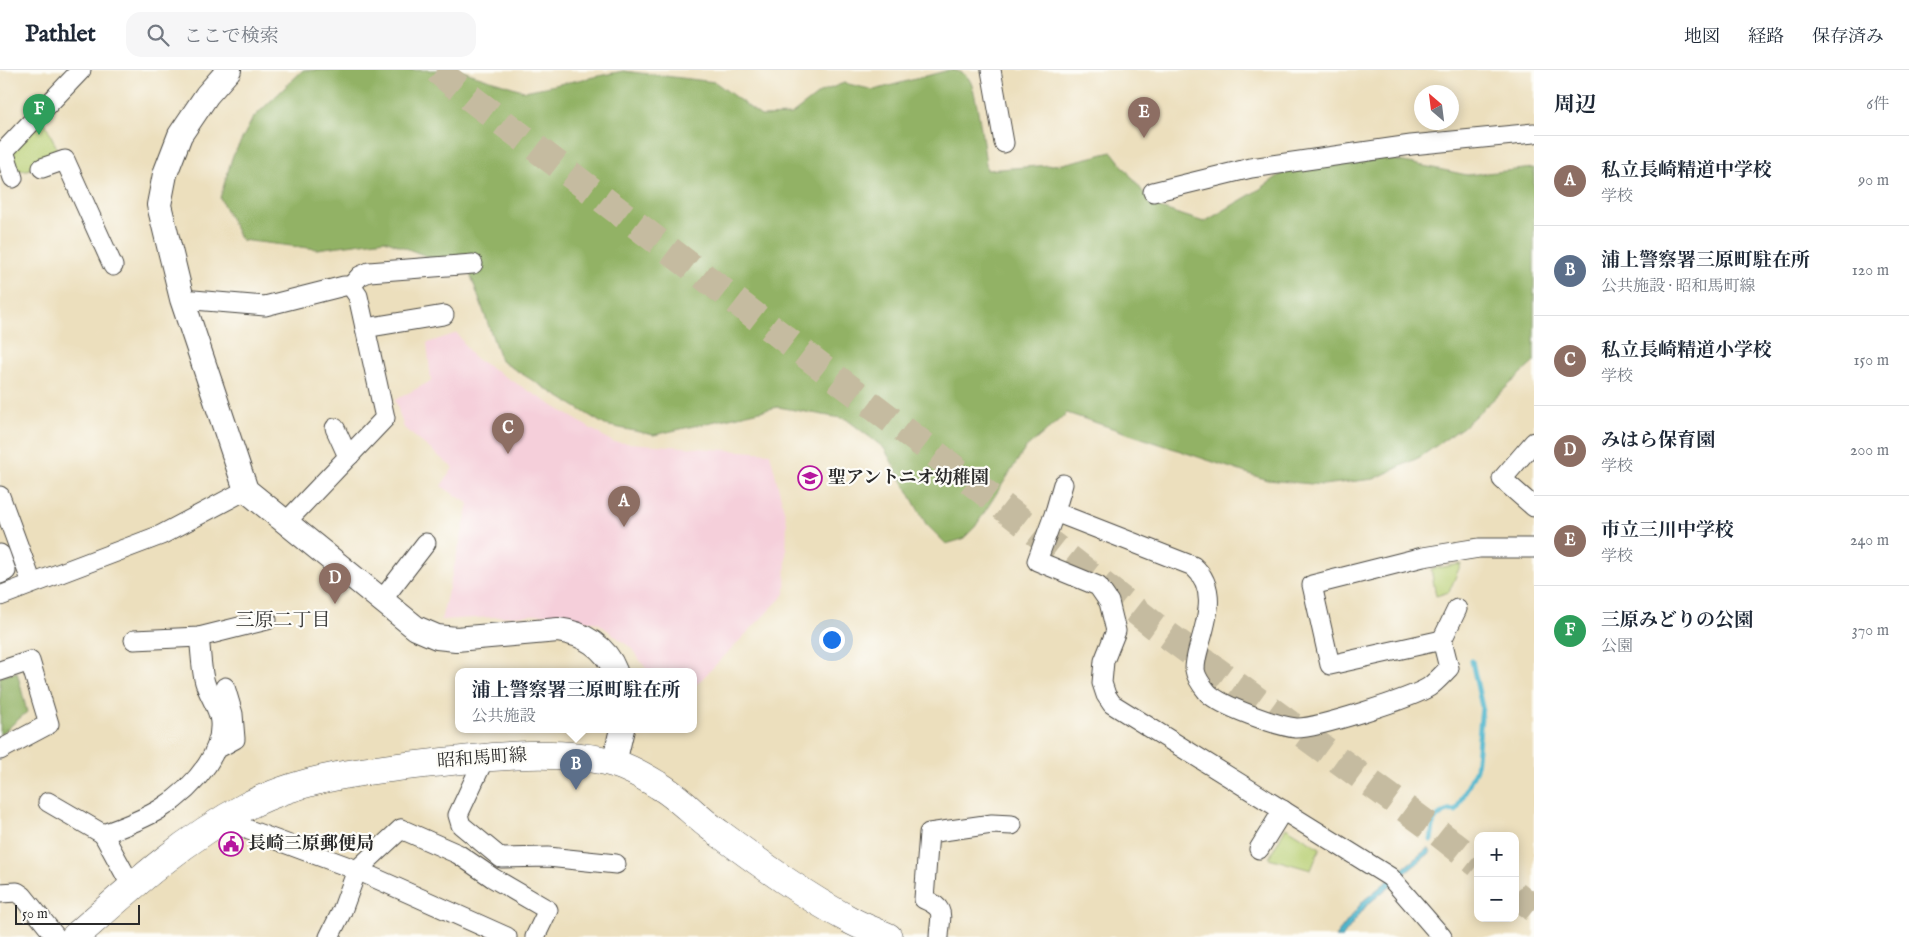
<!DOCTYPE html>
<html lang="ja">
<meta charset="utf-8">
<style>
body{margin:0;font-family:"IM FELL English","Noto Serif JP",serif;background:#f6f6f7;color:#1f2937}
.controls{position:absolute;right:15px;bottom:15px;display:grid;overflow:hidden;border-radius:10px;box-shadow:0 2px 12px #0003}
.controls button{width:45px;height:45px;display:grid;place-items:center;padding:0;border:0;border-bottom:1px solid #e0e1e3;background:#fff;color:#1f2937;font:25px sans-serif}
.compass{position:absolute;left:1414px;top:15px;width:45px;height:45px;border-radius:50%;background:#fff;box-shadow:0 2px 12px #0003;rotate:332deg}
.scale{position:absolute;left:15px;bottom:12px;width:125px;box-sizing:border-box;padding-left:5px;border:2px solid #2b2b2b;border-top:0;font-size:14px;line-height:18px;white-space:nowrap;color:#2b2b2b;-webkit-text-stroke:4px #fdfcf7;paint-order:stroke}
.you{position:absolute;left:831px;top:569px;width:18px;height:18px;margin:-12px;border:4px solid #fff;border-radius:50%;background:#1a73e8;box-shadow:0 0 0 8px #1a73e833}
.badge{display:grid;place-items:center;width:32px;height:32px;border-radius:50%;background:#ea580c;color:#fff;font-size:16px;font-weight:700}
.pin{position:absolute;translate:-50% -41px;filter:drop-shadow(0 1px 2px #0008)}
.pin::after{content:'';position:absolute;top:26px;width:18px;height:15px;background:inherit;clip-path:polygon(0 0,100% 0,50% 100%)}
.popup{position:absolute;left:455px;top:598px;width:242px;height:65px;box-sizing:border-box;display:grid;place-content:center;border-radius:10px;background:#fff;filter:drop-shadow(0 1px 4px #0005);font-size:16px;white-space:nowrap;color:#747a83}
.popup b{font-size:19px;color:#1f2937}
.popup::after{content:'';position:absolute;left:50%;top:100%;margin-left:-10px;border:10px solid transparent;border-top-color:#fff}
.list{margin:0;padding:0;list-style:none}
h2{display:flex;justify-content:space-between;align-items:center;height:65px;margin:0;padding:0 20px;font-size:21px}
h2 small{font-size:16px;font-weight:400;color:#747a83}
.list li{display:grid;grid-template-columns:32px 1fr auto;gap:15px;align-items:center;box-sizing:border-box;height:90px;padding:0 20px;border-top:1px solid #e0e1e3}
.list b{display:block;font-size:19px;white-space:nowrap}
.list p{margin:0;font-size:16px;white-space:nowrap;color:#747a83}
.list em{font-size:16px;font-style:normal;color:#747a83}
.icon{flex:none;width:28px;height:28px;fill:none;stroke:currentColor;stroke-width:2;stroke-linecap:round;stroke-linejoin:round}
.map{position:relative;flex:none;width:1534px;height:867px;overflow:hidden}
header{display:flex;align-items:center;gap:30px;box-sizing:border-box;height:70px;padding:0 25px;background:#fff;border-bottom:1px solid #e0e1e3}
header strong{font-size:24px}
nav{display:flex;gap:28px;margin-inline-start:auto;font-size:18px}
.search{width:350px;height:45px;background:#f6f6f7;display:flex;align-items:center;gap:12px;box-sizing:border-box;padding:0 18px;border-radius:15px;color:#747a83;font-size:19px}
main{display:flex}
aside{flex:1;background:#fff}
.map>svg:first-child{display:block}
</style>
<header>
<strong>Pathlet</strong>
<div class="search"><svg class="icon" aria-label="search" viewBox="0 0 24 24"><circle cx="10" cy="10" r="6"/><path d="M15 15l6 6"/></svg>ここで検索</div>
<nav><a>地図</a><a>経路</a><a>保存済み</a></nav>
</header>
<main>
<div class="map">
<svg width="1534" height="867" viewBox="0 0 1534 867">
<rect width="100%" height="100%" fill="#fdfcf7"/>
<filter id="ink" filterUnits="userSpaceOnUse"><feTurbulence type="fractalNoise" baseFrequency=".02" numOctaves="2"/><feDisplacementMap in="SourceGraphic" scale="10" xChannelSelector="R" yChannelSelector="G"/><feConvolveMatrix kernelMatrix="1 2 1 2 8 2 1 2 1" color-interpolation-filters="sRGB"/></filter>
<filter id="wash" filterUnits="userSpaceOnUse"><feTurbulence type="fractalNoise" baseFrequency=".0096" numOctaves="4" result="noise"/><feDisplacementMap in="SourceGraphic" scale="20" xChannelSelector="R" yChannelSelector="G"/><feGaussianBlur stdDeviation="1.12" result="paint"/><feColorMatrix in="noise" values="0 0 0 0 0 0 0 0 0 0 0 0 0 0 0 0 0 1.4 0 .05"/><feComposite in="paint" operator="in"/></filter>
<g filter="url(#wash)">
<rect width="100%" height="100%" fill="#ecdfbd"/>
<!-- built -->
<path fill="#f5cfda" d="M 457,263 L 473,287 L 613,372 L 770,383 L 787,452 L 785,524 L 694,617 L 694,601 L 648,601 L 631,578 L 598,553 L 548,544 L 441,550 L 469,434 L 441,416 L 453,398 L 404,358 L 395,330 L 431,311 L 427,273 Z"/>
<!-- green -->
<g fill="#b8cf73" stroke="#727d4f">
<path d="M 43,48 L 61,87 L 27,100 L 15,101 L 9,82 Z"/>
<path d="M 1461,494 L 1449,522 L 1436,526 L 1431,499 Z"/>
<path d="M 1286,757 L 1320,778 L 1311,800 L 1269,788 Z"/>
</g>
<!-- forest -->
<g fill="#92b265" stroke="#5e6e48">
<path d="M 303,0 L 459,0 L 525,21 L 623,1 L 715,12 L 761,46 L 791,45 L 821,22 L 844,13 L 874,20 L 949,0 C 956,0 964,2 969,9 C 977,20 984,83 987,100 L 1063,94 L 1112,82 L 1154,136 L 1204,152 L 1260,119 L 1315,80 L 1385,88 L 1467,105 L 1534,98 L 1534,292 L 1463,357 L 1420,387 L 1374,409 L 1323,415 L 1267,410 L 1067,343 L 1025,379 L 975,457 L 963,469 L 946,474 L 926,454 L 884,378 L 846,349 L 778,337 L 654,365 L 605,355 L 501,291 L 470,203 L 385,170 L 317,179 L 241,170 L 220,128 L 232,88 L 253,48 Z"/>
<path d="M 17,602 L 27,642 L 0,665 L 0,607 Z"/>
</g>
<!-- water -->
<path fill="#4db5cc" stroke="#3c707c" d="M 1428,778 L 1431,782 L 1367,835 L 1342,867 L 1335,867 L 1363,831 Z"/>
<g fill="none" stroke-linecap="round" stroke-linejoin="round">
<!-- stream -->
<path stroke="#4db5cc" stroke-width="5" d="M 1431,770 L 1434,750 C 1440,745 1447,739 1456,741 L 1476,699 L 1482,637 L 1472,591"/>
</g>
</g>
<g filter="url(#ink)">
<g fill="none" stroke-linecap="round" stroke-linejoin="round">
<!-- motorway-tunnel -->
<g stroke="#c5bba0" stroke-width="28" stroke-dasharray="28 14" stroke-linecap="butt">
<path d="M 437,0 L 472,29 L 955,399 L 1155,556 L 1432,758 L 1478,794"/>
<path d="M 1515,824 L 1534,839"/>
</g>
<!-- minor casing -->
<g stroke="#484641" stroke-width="21">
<g id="minor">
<path d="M 991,0 L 1004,73"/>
<path d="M 4,81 L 81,0"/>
<path d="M 4,81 L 13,108"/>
<path d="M 42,98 L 65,90 L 113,196"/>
<path d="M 1153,122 L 1251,98 L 1411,75 L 1534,63"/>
<path d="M 351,216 L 360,206 L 369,202 L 473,194"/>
<path d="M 182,229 L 265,236 L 344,216 L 351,216 L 358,226 L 385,348 L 287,451"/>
<path d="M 365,258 L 444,245"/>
<path d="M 335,358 L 345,380 L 350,385"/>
<path d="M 1534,372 L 1502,409 L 1534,437"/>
<path d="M 0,426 L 32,513"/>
<path d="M 1055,442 L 1063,414"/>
<path d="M 0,484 L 6,501 L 0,504"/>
<path d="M 0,526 L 161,465 L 246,420"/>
<path d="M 382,530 L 426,473"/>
<path d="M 134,570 L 199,567 L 267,550"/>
<path d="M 1442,570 L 1457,539"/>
<path d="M 0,601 L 30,591 L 49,654 L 0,680"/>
<path d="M 215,680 L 235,669 L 233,644 L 225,617"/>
<path d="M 485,687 L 458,745 L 461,755 L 501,788 L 548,787 L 616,794"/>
<path d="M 48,732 L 103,764 C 146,749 180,734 207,695 C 215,683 221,667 220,652 C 219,637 207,624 204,609 C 201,596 201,581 199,567"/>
<path d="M 226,747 L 249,760 L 357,800 L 507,867"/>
<path d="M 103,764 L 132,817"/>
<path d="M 1259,779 L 1283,740"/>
<path d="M 0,823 L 17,822 L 23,826 L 56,867"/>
<path d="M 329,867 L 342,841 L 357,800 L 401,759 L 458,784 L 493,808 L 548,840 L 535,867"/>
<path d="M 939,867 C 940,845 947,839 924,829 L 929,763 L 992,754 L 1012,755"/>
<path d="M 1442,867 L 1390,807 L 1112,634 L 1106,625 L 1102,613 L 1104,591 L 1116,561 L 1109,532 L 1098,516 L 1037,491 L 1055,442 L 1193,496 C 1218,518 1207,549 1199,577 C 1197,584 1195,593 1195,600 C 1196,608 1203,617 1208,623 C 1221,636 1277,656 1296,658 C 1315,659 1412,628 1429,617 C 1436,612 1443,604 1449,598 L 1442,570 L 1330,595 L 1312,515 L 1423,487 L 1479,478 L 1534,478"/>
</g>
</g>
<!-- tertiary casing -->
<g stroke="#484641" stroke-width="26">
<g id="tertiary">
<path d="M 229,0 L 207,25 L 180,65 L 165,104 L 159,135 L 182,229 L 246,420 L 416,558 L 437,567 L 456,569 L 558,560 C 583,563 606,577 615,601"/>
<path d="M 614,693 L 622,659"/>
</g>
</g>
<!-- secondary casing -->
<g stroke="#484641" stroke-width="29">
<path id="secondary" d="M 75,867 C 129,819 182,770 247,736 C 307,705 377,699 443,692 C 496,686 561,679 613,693 C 628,697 645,707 658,715 C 678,726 694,745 712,758 C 757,791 801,824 850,850 C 862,857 875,861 888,867"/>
</g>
<!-- minor -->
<use href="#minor" stroke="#fff" stroke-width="19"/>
<!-- tertiary -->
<use href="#tertiary" stroke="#fff" stroke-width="24"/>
<!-- secondary -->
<use href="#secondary" stroke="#fff" stroke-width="28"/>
</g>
</g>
<!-- icons -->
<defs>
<g id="school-ring" transform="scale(1.25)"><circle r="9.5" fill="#fdfcf7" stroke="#b5179e" stroke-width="1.5"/><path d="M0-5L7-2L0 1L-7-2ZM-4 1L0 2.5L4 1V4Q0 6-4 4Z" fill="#b5179e"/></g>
<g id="civic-ring" transform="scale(1.25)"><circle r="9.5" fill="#fdfcf7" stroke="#b5179e" stroke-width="1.5"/><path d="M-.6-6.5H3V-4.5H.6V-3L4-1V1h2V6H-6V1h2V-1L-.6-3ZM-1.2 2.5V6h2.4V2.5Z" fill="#b5179e"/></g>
</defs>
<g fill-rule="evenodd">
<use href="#school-ring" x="810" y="408"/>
<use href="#civic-ring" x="231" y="774"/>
</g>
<g text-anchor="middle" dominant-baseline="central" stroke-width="4.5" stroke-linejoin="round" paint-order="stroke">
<!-- poi labels -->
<g font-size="18" font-weight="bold" fill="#2b2b2b" stroke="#fdfcf7" text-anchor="start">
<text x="828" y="408">聖アントニオ幼稚園</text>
<text x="248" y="774">長崎三原郵便局</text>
</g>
<!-- street labels -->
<g font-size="18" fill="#2b2b2b" stroke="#fdfcf7">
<text transform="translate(482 689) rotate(-4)">昭和馬町線</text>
</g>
<!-- neighbourhood labels -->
<g font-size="19" fill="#2b2b2b" stroke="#fdfcf7">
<text x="283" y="551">三原二丁目</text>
</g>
</g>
</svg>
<div class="controls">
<button>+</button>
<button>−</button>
</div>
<svg class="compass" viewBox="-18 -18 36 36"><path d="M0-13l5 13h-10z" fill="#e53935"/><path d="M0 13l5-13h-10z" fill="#747a83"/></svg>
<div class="scale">50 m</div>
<div class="you"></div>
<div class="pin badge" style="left:624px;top:457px;background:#8d6e63">A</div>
<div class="pin badge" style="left:576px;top:720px;background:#5c6f8a">B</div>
<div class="popup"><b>浦上警察署三原町駐在所</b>公共施設</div>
<div class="pin badge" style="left:508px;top:384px;background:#8d6e63">C</div>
<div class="pin badge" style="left:335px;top:534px;background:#8d6e63">D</div>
<div class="pin badge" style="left:1144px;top:68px;background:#8d6e63">E</div>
<div class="pin badge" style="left:39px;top:65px;background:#2e9e5b">F</div>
</div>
<aside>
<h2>周辺<small>6件</small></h2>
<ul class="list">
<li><span class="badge" style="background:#8d6e63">A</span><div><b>私立長崎精道中学校</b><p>学校</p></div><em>90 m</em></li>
<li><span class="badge" style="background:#5c6f8a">B</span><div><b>浦上警察署三原町駐在所</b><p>公共施設 · 昭和馬町線</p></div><em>120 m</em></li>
<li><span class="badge" style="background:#8d6e63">C</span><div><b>私立長崎精道小学校</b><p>学校</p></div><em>150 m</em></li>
<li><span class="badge" style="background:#8d6e63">D</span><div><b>みはら保育園</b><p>学校</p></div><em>200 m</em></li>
<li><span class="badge" style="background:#8d6e63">E</span><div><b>市立三川中学校</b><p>学校</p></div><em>240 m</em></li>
<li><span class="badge" style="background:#2e9e5b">F</span><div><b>三原みどりの公園</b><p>公園</p></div><em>370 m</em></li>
</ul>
</aside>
</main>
